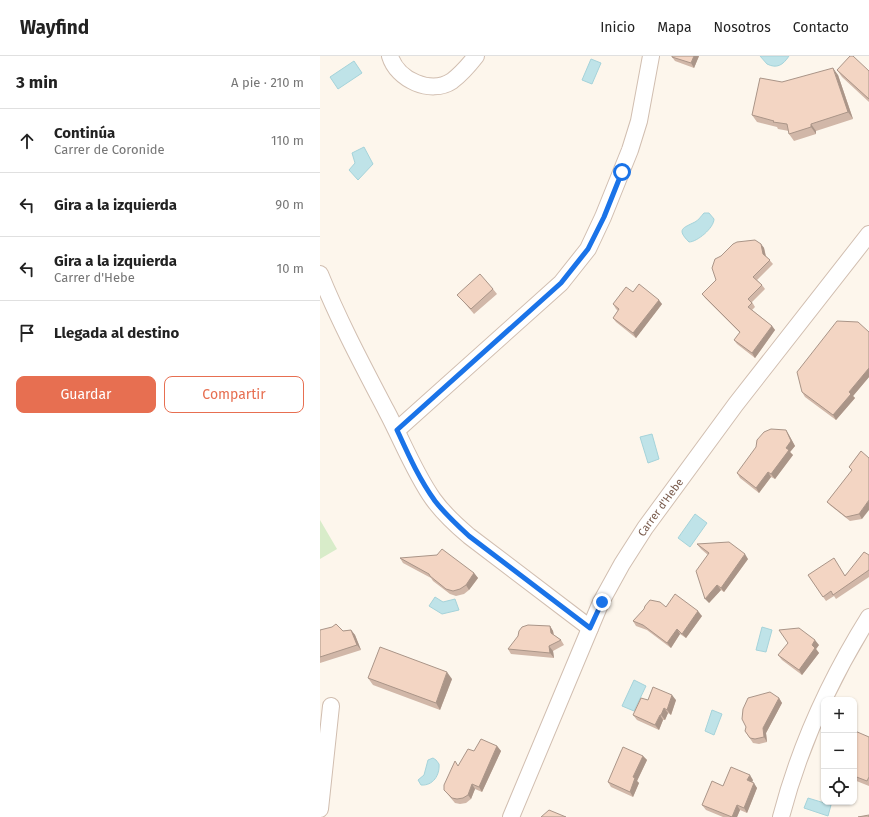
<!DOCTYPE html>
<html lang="es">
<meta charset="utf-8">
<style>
body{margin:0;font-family:"Fira Sans",sans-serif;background:#f6f6f6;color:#222}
.controls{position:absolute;right:12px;bottom:12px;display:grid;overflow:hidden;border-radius:8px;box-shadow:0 1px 3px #0004}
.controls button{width:36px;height:36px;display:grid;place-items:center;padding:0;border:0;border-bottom:1px solid #e0e0e0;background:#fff;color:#222;font:20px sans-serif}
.stop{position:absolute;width:12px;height:12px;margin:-9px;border:3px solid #1a73e8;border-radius:50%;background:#fff}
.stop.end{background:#1a73e8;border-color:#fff;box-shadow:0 1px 4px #0008}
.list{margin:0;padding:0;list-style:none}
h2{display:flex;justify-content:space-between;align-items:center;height:52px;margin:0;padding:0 16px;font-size:17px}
h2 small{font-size:13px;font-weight:400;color:#767676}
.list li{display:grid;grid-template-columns:26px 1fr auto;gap:12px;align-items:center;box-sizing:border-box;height:64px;padding:0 16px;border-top:1px solid #e0e0e0}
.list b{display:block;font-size:15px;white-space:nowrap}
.list p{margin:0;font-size:13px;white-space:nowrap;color:#767676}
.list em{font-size:13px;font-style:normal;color:#767676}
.actions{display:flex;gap:8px;padding:12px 16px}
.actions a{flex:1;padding:9px 0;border:1px solid #e76f51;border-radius:8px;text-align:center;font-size:14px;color:#e76f51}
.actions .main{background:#e76f51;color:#fff}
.icon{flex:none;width:22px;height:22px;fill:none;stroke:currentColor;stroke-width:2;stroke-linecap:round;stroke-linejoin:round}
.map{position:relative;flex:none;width:549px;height:761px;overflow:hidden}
header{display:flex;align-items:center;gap:24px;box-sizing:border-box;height:56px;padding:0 20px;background:#fff;border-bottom:1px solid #e0e0e0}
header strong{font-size:19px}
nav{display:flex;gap:22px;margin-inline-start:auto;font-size:14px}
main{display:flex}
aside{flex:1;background:#fff}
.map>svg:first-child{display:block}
</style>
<header>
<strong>Wayfind</strong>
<nav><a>Inicio</a><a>Mapa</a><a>Nosotros</a><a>Contacto</a></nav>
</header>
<main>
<aside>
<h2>3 min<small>A pie · 210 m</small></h2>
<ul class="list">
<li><svg class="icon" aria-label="ahead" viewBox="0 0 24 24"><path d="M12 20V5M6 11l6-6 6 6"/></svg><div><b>Continúa</b><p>Carrer de Coronide</p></div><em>110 m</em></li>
<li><svg class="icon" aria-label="left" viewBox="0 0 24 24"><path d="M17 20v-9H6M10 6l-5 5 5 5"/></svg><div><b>Gira a la izquierda</b></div><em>90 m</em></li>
<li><svg class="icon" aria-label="left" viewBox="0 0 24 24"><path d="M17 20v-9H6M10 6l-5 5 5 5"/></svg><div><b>Gira a la izquierda</b><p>Carrer d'Hebe</p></div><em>10 m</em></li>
<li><svg class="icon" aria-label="arrive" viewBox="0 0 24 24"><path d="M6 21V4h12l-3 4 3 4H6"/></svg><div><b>Llegada al destino</b></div></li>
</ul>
<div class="actions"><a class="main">Guardar</a><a>Compartir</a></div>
</aside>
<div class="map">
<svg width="549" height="761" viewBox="0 0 549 761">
<rect width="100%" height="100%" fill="#fdf6ec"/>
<!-- green -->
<path fill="#d8ecc9" d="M 0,464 L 17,493 L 0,503 Z"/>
<!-- water -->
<g fill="#bfe3e8" stroke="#a5d3da">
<path d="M 440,0 L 469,0 C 463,9 457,13 447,8 Z"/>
<path d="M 271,3 L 281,7 L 272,28 L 262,24 Z"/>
<path d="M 34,5 L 42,17 L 18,33 L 10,21 Z"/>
<path d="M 44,91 L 53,108 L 38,124 L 29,114 L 35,107 L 32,97 Z"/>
<path d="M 384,157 L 389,157 L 394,163 C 394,172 377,186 369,186 C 356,173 363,172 375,166 C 379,164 381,160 384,157 Z"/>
<path d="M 332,378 L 339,403 L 328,407 L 320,381 Z"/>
<path d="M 375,458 L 387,467 L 370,491 L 358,482 Z"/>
<path d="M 115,541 L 123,546 L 135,543 L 139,554 L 122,558 L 109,550 Z"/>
<path d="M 442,571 L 452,574 L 446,596 L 436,594 Z"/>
<path d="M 314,624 L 326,630 L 314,655 L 302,650 Z"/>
<path d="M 392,654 L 402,658 L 394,679 L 385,675 Z"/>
<path d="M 113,702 L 116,704 L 119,708 C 120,719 113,730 101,729 L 98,724 L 104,719 L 108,704 Z"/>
<path d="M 488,742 L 511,749 L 508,760 L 484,752 Z"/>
</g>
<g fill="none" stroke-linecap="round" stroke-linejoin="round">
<!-- minor casing -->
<g stroke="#d1beb0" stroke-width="18">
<g id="minor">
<path d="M 70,0 C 77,24 111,39 132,25 C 141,18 149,9 156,0"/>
<path d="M 0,218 C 19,265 43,310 66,354 C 82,384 94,416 113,443 C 123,457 136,469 149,480 L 270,572"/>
<path d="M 77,374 L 241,227 L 268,193 L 283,161 L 310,94 L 319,65 L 331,0"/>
<path d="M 0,753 L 11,650"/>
<path id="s1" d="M 191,761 L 281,546 L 302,508 L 325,472 L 416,348 L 549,178"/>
<path d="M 461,761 C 480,688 509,625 549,561"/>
</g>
</g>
<!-- minor -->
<use href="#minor" stroke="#fff" stroke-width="16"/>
</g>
<!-- wall -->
<g fill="#d1b7a8">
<path d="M 379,0 L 374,12 L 355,5 L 352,1 Z"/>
<path d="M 517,14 L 549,15 L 549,46 L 522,21 Z"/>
<path d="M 518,19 L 533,63 L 496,75 L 496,78 L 474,85 L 469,78 L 469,75 L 458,73 L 457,71 L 437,66 L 432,59 L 462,26 Z"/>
<path d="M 441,188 L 444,192 L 446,200 L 453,208 L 437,224 L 442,229 L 445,233 L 432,246 L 435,251 L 432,254 L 452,270 L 455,274 L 435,302 L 417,288 L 414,284 L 420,277 L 385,242 L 382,238 Z"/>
<path d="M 173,233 L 177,238 L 154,258 L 141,243 L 137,239 Z"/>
<path d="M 313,236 L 342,248 L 316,282 L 296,266 L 293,262 L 298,255 L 296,253 L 293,248 Z"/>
<path d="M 549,276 L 549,321 L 533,340 L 535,342 L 516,364 L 485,341 L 482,336 Z"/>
<path d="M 466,374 L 469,379 L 475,390 L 470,396 L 473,399 L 455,423 L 451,421 L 439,437 L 420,422 L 417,417 Z"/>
<path d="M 541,395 L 542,463 L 530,465 L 511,450 L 507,446 L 532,415 L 529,411 Z"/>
<path d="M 377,488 L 428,503 L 404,536 L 401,534 L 389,547 L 388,499 L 381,493 Z"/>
<path d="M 549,499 L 549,521 L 516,543 L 514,540 L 506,545 L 488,519 L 525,519 Z"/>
<path d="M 80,502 L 154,517 L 158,522 L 149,534 L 144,538 L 136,540 L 130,538 L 113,525 L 111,522 L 83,507 Z"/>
<path d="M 346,551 L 382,560 L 366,582 L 360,578 L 351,592 L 327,574 L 316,570 L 313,565 Z"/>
<path d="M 230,570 L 233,575 L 234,579 L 241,584 L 244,589 L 233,595 L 234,602 L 191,598 L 188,593 Z"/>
<path d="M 0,574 L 23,575 L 31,574 L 35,579 L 41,594 L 0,607 Z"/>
<path d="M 499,589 L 496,593 L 499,597 L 482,619 L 462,604 L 458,599 Z"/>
<path d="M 48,622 L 132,623 L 120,654 L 53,629 Z"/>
<path d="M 459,642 L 462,647 L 446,677 L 447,686 L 439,688 L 433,687 L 425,675 L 426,671 Z"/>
<path d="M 328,644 L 356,644 L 351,659 L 348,657 L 345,664 L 343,664 L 339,674 L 317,664 L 313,659 Z"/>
<path d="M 534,677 L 549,681 L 549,730 L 534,724 Z"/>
<path d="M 177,690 L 181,695 L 162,736 L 155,733 L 151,743 L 146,747 L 140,748 L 135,747 L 124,734 L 138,710 L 154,695 Z"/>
<path d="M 323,700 L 327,704 L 317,725 L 319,727 L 313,741 L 291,731 L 288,726 Z"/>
<path d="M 433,724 L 432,726 L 437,732 L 427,757 L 420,754 L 417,761 L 403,761 L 386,754 L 382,749 L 403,730 Z"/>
</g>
<!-- shaded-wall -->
<g fill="#aa9588">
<path d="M 374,0 L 379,0 L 374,12 L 371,7 Z"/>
<path d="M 513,12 L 518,19 L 533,63 L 528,56 Z"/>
<path d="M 491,68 L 496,75 L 496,78 L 491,71 Z"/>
<path d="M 441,188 L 444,192 L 446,202 L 443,198 Z"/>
<path d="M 339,244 L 342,248 L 316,282 L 313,277 Z"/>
<path d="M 452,270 L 455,274 L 435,302 L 432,297 Z"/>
<path d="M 549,312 L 549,321 L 533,340 L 535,342 L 516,364 L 513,359 L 529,336 Z"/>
<path d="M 466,374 L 469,379 L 475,390 L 470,396 L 473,399 L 455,423 L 451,418 L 466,392 Z"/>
<path d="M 448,416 L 451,421 L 439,437 L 436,432 Z"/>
<path d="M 549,444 L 549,454 L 542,463 L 539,458 Z"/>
<path d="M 425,498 L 428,503 L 404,536 L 401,532 Z"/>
<path d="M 154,517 L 158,522 L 149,534 L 146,529 Z"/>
<path d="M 397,529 L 401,534 L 389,547 L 385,543 Z"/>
<path d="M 378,555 L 382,560 L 366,582 L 362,578 Z"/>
<path d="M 230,570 L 233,575 L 234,582 L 231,577 Z"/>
<path d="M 357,573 L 360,578 L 351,592 L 347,587 Z"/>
<path d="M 31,574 L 35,579 L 41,594 L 37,589 Z"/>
<path d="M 495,584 L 499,589 L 496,593 L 499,597 L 482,619 L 479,614 L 492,589 Z"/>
<path d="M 229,590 L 233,595 L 234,602 L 230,597 Z"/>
<path d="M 127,616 L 132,623 L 120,654 L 116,647 Z"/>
<path d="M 352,639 L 356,644 L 351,659 L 347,654 Z"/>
<path d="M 459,642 L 462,647 L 446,677 L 447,686 L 444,681 L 443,672 Z"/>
<path d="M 534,650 L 537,654 L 534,662 Z"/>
<path d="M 344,652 L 348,657 L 345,664 L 341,659 Z"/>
<path d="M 340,659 L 343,664 L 339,674 L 335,669 Z"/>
<path d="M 177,690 L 181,695 L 162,736 L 159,731 Z"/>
<path d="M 323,700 L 327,704 L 317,725 L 319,727 L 313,741 L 310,736 L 313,721 Z"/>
<path d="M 430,719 L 433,724 L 431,729 L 427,724 Z"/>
<path d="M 434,727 L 437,732 L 427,757 L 424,752 Z"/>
<path d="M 152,728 L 155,733 L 151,743 L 148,739 Z"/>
<path d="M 417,749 L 420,754 L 417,761 L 412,761 Z"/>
</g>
<!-- building -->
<g fill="#f3d5c3" stroke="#aa9588">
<path d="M 352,0 L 374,0 L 371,7 L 352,1 Z"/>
<path d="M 530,0 L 533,0 L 549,15 L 549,43 L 517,14 Z"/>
<path d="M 513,12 L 528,56 L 491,68 L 491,71 L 469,78 L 467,68 L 453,66 L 454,65 L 432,59 L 440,22 L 462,26 Z"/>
<path d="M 435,184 L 441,188 L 443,198 L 450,204 L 433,221 L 442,229 L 428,243 L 432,247 L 428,251 L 452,270 L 432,297 L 414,284 L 420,276 L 382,238 L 396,224 L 392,212 L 395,203 L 401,200 L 413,188 L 417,186 Z"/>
<path d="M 160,218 L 173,233 L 151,253 L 137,239 Z"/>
<path d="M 319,228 L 339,244 L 313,277 L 293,262 L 299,253 L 293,248 L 306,231 L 313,236 Z"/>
<path d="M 517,265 L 538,266 L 549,276 L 549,312 L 529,336 L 531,338 L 513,359 L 482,336 L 477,316 Z"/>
<path d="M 451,373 L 466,374 L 471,385 L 466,392 L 469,394 L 451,418 L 448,416 L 436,432 L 417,417 L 436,391 L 437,384 L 444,376 Z"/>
<path d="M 541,395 L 549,402 L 549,444 L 539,458 L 526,461 L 507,446 L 532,414 L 529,411 Z"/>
<path d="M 409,486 L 425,498 L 401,532 L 397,529 L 385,543 L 376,515 L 389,497 L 377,488 Z"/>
<path d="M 122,493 L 154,517 L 146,529 L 140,533 L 133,535 L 126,533 L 110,520 L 109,518 L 80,502 L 117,499 Z"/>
<path d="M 544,496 L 549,499 L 549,514 L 513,539 L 511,535 L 503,541 L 488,519 L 514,502 L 525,520 Z"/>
<path d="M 355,538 L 378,555 L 362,578 L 357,573 L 347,587 L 323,569 L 313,565 L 324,553 L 325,550 L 330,544 L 340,546 L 346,551 Z"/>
<path d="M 16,568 L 23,575 L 31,574 L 37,589 L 0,601 L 0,574 L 12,571 Z"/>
<path d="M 208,569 L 230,570 L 231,577 L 241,584 L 229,590 L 230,597 L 188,593 L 198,580 L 199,575 L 202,571 Z"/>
<path d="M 479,572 L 495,584 L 492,589 L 495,592 L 479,614 L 458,599 L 468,587 L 459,574 Z"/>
<path d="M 60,591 L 127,616 L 116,647 L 48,622 Z"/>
<path d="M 333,631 L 352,639 L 347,654 L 344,652 L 341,659 L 340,659 L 335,669 L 313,659 L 321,642 L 328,644 Z"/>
<path d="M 450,636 L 459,642 L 443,672 L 444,681 L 435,683 L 430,682 L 425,675 L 426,671 L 422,663 L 423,653 L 428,642 Z"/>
<path d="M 513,642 L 520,644 L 512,644 Z"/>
<path d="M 535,675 L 549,681 L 549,721 L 547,725 L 534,720 L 534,677 Z"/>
<path d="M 161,683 L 177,690 L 159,731 L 152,728 L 148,739 L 143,742 L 137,743 L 132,742 L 124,734 L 124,729 L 135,705 L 138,710 L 148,693 L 154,695 Z"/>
<path d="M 303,691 L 323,700 L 313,721 L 315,722 L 310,736 L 288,726 Z"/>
<path d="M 411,711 L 430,719 L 427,724 L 434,727 L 424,752 L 417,749 L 412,761 L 382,749 L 392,725 L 403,730 Z"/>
<path d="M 229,754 L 246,761 L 221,761 Z"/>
<path d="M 549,759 L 549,761 L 538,761 Z"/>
</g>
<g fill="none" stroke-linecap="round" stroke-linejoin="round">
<!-- route -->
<path stroke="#1a73e8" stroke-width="5" d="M 282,546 L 270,572 L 149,480 C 137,469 125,458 115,445 C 99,423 88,398 77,374 L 241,227 L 268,193 L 284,161 L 302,116"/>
</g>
<g text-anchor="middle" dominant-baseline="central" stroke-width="3.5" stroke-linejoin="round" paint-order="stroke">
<!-- street labels -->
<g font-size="11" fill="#7a5c4d" stroke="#fffaf3">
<text stroke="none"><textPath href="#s1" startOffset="345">Carrer d'Hebe</textPath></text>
</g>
</g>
</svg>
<div class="controls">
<button>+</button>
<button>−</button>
<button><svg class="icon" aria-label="locate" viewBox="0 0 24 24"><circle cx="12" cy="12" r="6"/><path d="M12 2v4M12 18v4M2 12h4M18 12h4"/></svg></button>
</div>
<div class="stop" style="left:302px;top:116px"></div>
<div class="stop end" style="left:282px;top:546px"></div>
</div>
</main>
